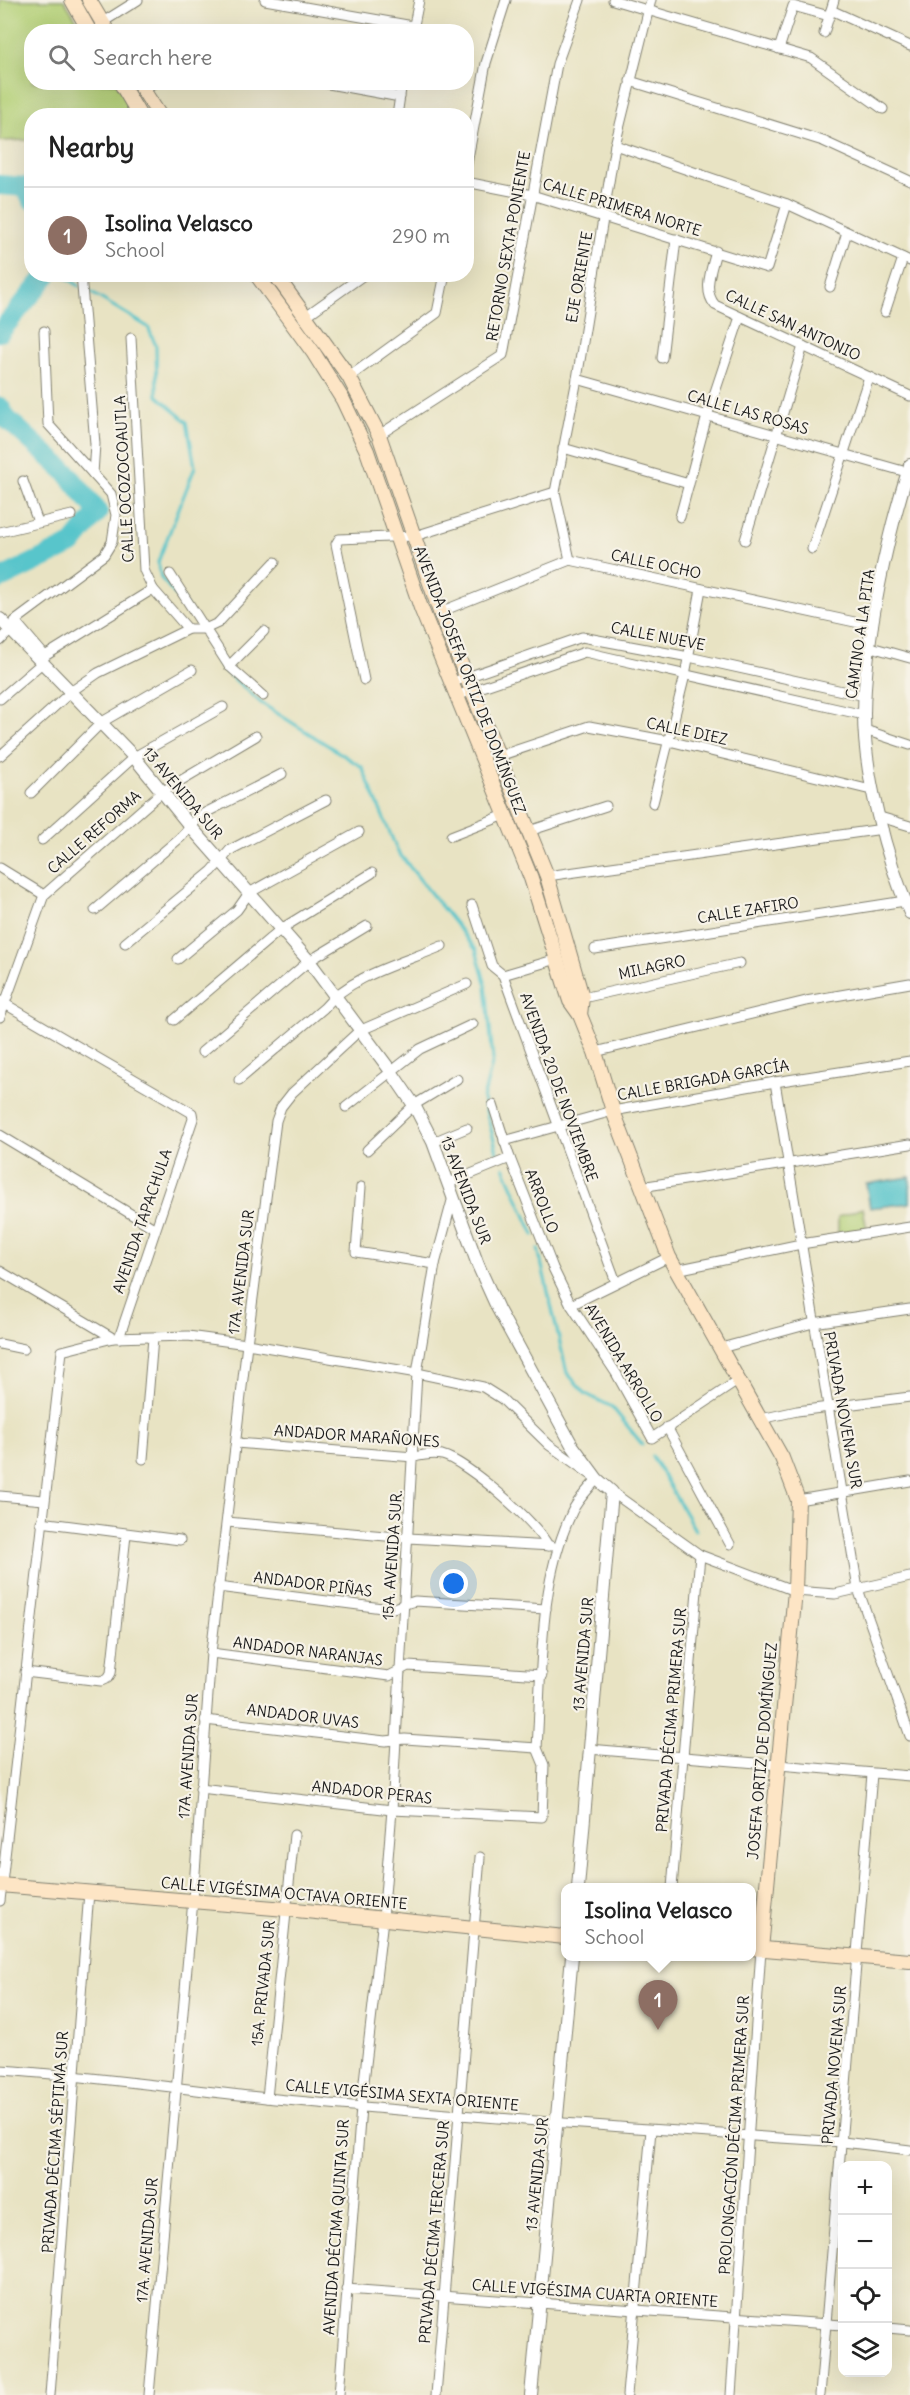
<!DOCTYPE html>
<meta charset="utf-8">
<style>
body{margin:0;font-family:Delius,sans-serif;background:#f6f6f6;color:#222}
.controls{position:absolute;right:18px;bottom:18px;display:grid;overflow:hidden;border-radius:12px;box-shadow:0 6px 24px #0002}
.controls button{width:54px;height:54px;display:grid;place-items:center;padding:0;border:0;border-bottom:2px solid #e0e0e0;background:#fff;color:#222;font:30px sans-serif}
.you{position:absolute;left:454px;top:1584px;width:21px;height:21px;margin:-15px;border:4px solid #fff;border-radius:50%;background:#1a73e8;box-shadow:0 0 0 9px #1a73e833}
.badge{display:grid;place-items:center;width:39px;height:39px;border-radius:50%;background:#b5179e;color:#fff;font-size:20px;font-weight:700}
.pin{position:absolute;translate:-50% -50px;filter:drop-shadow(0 2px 3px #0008)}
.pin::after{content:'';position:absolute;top:32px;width:21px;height:18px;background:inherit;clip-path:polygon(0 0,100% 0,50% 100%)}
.popup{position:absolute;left:561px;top:1883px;width:195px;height:78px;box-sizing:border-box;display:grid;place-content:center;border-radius:12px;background:#fff;filter:drop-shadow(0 2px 4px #0005);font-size:20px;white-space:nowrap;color:#767676}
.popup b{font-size:22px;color:#222}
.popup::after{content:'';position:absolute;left:50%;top:100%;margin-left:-12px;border:12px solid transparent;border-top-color:#fff}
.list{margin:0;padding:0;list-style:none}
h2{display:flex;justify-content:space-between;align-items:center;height:78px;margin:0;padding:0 24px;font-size:26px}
h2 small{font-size:20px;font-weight:400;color:#767676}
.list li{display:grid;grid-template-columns:39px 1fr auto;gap:18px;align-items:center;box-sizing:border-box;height:96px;padding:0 24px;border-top:2px solid #e0e0e0}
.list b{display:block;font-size:22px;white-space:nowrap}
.list p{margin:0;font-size:20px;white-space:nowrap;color:#767676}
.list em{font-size:20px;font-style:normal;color:#767676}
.icon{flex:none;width:33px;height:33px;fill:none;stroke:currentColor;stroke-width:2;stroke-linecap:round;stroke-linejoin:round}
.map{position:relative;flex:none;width:910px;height:2395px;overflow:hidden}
.search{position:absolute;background:#fff;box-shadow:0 6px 24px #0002;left:24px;top:24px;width:450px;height:66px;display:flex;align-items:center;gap:15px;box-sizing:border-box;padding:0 21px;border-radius:24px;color:#767676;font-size:22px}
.panel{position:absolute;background:#fff;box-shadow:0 6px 24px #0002;left:24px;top:108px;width:450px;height:174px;border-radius:24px}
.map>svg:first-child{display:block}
</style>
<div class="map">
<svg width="910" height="2395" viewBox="0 0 910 2395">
<rect width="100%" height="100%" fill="#f7f3e8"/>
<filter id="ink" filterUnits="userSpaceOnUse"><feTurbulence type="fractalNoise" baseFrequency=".0167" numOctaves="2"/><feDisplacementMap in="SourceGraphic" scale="12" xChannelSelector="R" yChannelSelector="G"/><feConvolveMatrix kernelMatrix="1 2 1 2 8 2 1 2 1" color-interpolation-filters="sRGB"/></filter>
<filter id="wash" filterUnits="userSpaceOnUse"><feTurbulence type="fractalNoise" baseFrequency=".008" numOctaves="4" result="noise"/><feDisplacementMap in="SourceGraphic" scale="24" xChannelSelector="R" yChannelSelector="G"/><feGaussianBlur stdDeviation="1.35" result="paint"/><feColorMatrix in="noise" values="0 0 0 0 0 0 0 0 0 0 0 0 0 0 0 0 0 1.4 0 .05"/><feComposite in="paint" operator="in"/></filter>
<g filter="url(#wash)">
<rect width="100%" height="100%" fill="#e8e3c3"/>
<!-- green -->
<g fill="#b2cf75" stroke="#677648" stroke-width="1.5">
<path d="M 0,0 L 64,0 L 84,31 L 32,32 L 32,82 L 117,83 L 138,115 L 32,116 L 31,140 L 0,141 Z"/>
<path d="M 863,1208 L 867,1230 L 838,1234 L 838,1217 Z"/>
</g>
<!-- water -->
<path fill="#58c5cb" stroke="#3a7074" stroke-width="1.5" d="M 910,1177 L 910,1203 L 870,1208 L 866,1184 Z"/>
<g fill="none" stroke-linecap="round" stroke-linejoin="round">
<!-- stream -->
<g stroke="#58c5cb" stroke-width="3">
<path d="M 62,274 L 79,286"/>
<path d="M 85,289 L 148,327 L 156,346 L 157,395 L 187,422 L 195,467 L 158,562 L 161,578 L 186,607"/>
<path d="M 207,640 L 221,667 L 261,703 L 362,767 L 398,852 L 476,950 L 486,986 L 493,1060 L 483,1099 L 497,1152"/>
<path d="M 504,1167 L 534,1235"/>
<path d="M 538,1249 L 567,1373 L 586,1394 L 612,1407 L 642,1444"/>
<path d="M 652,1456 L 695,1530"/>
</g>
<!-- river -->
<g stroke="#58c5cb" stroke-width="20">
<path d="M 0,185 L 26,187 L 32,200"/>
<path d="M 0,332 L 48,274"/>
<path d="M 0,407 L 7,419 L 67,473 L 98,512 L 72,544 L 0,579"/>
</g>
</g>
</g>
<g filter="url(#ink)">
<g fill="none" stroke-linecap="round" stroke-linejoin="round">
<!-- minor casing -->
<g stroke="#828070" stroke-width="11">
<g id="minor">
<path d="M 265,0 L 413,26"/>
<path d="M 613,0 L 811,58 L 883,109"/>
<path d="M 831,10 L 910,46"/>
<path d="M 103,22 L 138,0"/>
<path d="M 413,30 L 419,0"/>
<path d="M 824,33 L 834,0"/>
<path d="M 779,49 L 793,6 L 829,16"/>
<path d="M 630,81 L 823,141 L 910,181"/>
<path d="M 318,82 L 400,97"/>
<path d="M 143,91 L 155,82"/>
<path d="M 397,116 L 402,82"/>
<path d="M 615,145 L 787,204 L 910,261"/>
<path d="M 466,169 L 486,63 L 506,0"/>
<path d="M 466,182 L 532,195 L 767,268 L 787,204"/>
<path d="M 716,251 C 712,269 702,290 715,305 L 910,396"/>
<path d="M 81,274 L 95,444 L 93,474"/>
<path d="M 830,287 L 847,232"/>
<path d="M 885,312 L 903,258"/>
<path d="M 303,318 L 365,274"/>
<path d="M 44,331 L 48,424 L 111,494 L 116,515 L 112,542 L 104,555 L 15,621 L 45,656"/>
<path d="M 131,338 L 144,570 L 153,589 L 188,629"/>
<path d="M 662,358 L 676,239"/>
<path d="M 349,377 L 437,313 L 445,274"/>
<path d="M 577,379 L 910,473"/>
<path d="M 379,435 L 503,355 L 557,64 L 580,0"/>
<path d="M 563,448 L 689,484"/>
<path d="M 23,481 L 38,522"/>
<path d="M 680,517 L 707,416 L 740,317"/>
<path d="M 0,532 L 72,515"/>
<path d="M 745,540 L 803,346"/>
<path d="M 812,549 L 869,377"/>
<path d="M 570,560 L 555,492 L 577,379 L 615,145 L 651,0"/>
<path d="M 170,574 L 229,666 L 263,696"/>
<path d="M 440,612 L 570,560 L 873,626"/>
<path d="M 0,641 L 10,631"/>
<path d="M 871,647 L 910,658"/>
<path d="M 229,666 L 264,631"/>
<path d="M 364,680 L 336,544 L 339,539 L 415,536 L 555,492"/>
<path d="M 450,683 L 582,637 L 689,657 L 865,696"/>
<path d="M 456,696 L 585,652 L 864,715"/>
<path d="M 0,699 L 42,663 L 45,656 L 153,589"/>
<path d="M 865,730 L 910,745"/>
<path d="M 0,756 L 72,691 L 98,673 L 188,629 L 205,629 L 218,623 L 275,562"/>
<path d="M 499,756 L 589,726 L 669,741 L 871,790"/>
<path d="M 31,793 L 102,722 L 192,670"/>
<path d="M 653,803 L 685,675 L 701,589"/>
<path d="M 880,817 L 910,826"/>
<path d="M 529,831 L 606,806"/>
<path d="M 451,836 L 505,815"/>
<path d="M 42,840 L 134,757 L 223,707"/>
<path d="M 0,868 L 44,895"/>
<path d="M 547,876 L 883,829"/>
<path d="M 472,905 L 492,966 L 503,975 L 616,1282"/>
<path d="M 95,910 L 181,837 L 201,815 L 282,774"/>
<path d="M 125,943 L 212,871 L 230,850 L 326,800"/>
<path d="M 595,949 L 905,901"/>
<path d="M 178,959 L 237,910 L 249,893 L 359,832"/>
<path d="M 503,975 L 557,959"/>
<path d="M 578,999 L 740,963"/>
<path d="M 0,1001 L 192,1113 L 193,1119 L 119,1338"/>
<path d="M 0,1017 L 44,895 L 163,791 L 256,736"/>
<path d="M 174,1020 L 281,929 L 372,873"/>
<path d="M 202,1052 L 309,961 L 367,926"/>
<path d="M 595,1052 L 806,1001 L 910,983"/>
<path d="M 239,1080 L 324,1008 C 351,975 403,963 442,946"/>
<path d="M 775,1082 L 858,1589 L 910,1736"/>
<path d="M 493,1105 L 510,1158 L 553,1268 L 571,1305 L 616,1373 L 652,1438 L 739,1380"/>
<path d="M 346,1107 L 420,1049 L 473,1024"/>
<path d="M 0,1135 L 154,1228"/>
<path d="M 504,1141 L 613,1111 L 775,1082 L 910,1061"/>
<path d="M 433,1142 L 467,1128"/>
<path d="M 367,1150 L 414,1105 L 457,1079"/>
<path d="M 449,1183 L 510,1158"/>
<path d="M 361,1187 L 356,1252 L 435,1264"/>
<path d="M 641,1187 L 910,1144"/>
<path d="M 676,1270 L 801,1244 L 910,1227"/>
<path d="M 0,1271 L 113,1338"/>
<path d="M 571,1305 L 669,1257"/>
<path d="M 0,1344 L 24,1349"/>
<path d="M 721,1348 L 813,1323 L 910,1309"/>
<path d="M 761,1419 L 797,1411 L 910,1397"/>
<path d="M 667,1427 L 730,1544"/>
<path d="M 236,1443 L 414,1457 C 423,1455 432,1453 442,1455 C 466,1461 539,1524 548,1546"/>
<path d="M 143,1459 L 153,1338"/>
<path d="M 612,1492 L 700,1555 L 795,1591 L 835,1594 L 910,1577"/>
<path d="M 0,1496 L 44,1500"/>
<path d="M 798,1500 L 910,1481"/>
<path d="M 41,1522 L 180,1540"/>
<path d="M 227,1522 L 408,1538 L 552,1546"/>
<path d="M 218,1587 L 390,1609 L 415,1601 L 546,1609"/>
<path d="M 211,1653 L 389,1676 L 408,1666 L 542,1675"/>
<path d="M 25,1672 L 101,1681 L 108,1678 L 111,1673 L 126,1535"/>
<path d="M 205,1720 L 385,1741 L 405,1739 L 537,1748"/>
<path d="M 589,1749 L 910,1776"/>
<path d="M 672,1888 L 700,1555"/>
<path d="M 0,1901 L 62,1351 L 113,1338 L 188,1336 L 247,1344 L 417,1373 L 483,1387 L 502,1399 L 549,1445 L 597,1479 C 588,1490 577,1500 572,1512 C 538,1583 542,1671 537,1748 L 544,1765 L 542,1817 L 392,1810 L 200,1788"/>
<path d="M 0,2070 C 100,2076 198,2092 297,2101 C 479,2118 661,2130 843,2142 L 910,2150"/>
<path d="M 267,2098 L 294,1835"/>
<path d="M 346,2289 L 842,2325"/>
<path d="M 888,2328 L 910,2330"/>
<path d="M 50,2395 L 89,1892"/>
<path d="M 149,2395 L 193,1900 L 211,1653 L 247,1344 L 276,1121 L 281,1107 L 292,1093 L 359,1031 L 467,984"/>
<path d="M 339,2395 L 361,2107 L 383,1919 L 392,1810 L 417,1373 L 435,1264 L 453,1197"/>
<path d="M 436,2395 L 480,1857"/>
<path d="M 627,2395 L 651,2130"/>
<path d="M 731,2395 L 761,1949"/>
<path d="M 820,2395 L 872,1774"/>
</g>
</g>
<!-- tertiary casing -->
<g stroke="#828070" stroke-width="14">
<g id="tertiary">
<path d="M 910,465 C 886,538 865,637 864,714 C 864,774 886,858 910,913"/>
<path d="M 0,619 L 134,757 L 190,826 L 309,961 L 390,1070 L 414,1105 L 433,1142 L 478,1265 L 498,1309 L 572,1445 L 597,1479 L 612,1492 L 578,1888"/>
<path d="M 531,2395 L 572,1956"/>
</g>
</g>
<!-- secondary casing -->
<g stroke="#828070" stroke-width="16">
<g id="secondary">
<path d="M 72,0 L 90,32"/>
<path d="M 89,0 L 108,32"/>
<path d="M 120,82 L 140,116"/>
<path d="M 138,82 L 160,116"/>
<path d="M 256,274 L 313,352 L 343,400 L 367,451 L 421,608 L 531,878 L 570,1001 L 580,1015 L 595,1052 L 613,1111 L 669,1257 L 782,1458 L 798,1500 L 795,1591 L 761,1949"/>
<path d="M 275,274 L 349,377 L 379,435 L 440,612 L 547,876 L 582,997 L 580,1015"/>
<path d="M 0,1885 L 286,1909 L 565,1937"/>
<path d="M 751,1948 L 910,1961"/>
</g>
</g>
<!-- minor -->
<use href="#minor" stroke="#fff" stroke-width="9"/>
<!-- tertiary -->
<use href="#tertiary" stroke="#fff" stroke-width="12"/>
<!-- secondary -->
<use href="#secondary" stroke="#fde5c5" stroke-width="14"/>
</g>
</g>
<g text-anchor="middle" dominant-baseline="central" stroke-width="4.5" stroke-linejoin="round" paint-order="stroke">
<!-- street labels -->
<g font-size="15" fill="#1c1c1c" stroke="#f7f3e8">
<text transform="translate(622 207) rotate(17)">CALLE PRIMERA NORTE</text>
<text transform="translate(508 246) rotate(-80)">RETORNO SEXTA PONIENTE</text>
<text transform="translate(579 277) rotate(-80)">EJE ORIENTE</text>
<text transform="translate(793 325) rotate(25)">CALLE SAN ANTONIO</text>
<text transform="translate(748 412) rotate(16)">CALLE LAS ROSAS</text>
<text transform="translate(124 479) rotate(-93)">CALLE OCOZOCOAUTLA</text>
<text transform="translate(656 564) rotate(12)">CALLE OCHO</text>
<text transform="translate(860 634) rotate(-82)">CAMINO A LA PITA</text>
<text transform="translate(658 636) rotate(11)">CALLE NUEVE</text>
<text transform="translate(470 680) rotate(69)">AVENIDA JOSEFA ORTIZ DE DOMÍNGUEZ</text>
<text transform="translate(687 731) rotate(12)">CALLE DIEZ</text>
<text transform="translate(183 793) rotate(50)">13 AVENIDA SUR</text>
<text transform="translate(94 832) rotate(-41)">CALLE REFORMA</text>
<text transform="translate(748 910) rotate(-9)">CALLE ZAFIRO</text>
<text transform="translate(652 967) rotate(-12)">MILAGRO</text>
<text transform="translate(703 1080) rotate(-10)">CALLE BRIGADA GARCÍA</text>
<text transform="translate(559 1087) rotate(70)">AVENIDA 20 DE NOVIEMBRE</text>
<text transform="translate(466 1190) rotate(69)">13 AVENIDA SUR</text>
<text transform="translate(542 1201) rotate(69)">ARROLLO</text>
<text transform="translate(142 1221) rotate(-71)">AVENIDA TAPACHULA</text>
<text transform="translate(241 1272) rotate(-83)">17A. AVENIDA SUR</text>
<text transform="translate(624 1363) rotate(59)">AVENIDA ARROLLO</text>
<text transform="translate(843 1410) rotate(80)">PRIVADA NOVENA SUR</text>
<text transform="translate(357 1436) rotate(4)">ANDADOR MARAÑONES</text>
<text transform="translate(392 1555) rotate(-86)">15A. AVENIDA SUR.</text>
<text transform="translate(313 1584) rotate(7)">ANDADOR PIÑAS</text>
<text transform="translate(308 1651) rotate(7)">ANDADOR NARANJAS</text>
<text transform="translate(583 1654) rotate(-85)">13 AVENIDA SUR</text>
<text transform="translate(303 1716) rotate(7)">ANDADOR UVAS</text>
<text transform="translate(671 1720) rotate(-85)">PRIVADA DÉCIMA PRIMERA SUR</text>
<text transform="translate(762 1751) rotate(-85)">JOSEFA ORTIZ DE DOMÍNGUEZ</text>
<text transform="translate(188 1756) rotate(-86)">17A. AVENIDA SUR</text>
<text transform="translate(372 1792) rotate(6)">ANDADOR PERAS</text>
<text transform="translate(284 1893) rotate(5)">CALLE VIGÉSIMA OCTAVA ORIENTE</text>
<text transform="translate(263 1983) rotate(-84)">15A. PRIVADA SUR</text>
<text transform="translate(834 2065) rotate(-85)">PRIVADA NOVENA SUR</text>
<text transform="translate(402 2095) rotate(5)">CALLE VIGÉSIMA SEXTA ORIENTE</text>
<text transform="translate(734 2135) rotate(-86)">PROLONGACIÓN DÉCIMA PRIMERA SUR</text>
<text transform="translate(55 2142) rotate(-86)">PRIVADA DÉCIMA SÉPTIMA SUR</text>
<text transform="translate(537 2174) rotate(-84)">13 AVENIDA SUR</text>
<text transform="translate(336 2227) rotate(-86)">AVENIDA DÉCIMA QUINTA SUR</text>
<text transform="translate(434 2232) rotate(-85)">PRIVADA DÉCIMA TERCERA SUR</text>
<text transform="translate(147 2240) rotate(-85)">17A. AVENIDA SUR</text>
<text transform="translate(595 2293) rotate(4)">CALLE VIGÉSIMA CUARTA ORIENTE</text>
</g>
</g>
</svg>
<div class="controls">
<button>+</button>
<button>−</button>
<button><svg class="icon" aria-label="locate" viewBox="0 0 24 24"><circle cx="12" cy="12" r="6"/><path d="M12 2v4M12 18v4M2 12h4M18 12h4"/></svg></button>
<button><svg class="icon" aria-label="layers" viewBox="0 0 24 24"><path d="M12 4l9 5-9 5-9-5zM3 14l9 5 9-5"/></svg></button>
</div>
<div class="you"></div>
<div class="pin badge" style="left:658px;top:2030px;background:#8d6e63">1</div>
<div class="popup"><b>Isolina Velasco</b>School</div>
<div class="search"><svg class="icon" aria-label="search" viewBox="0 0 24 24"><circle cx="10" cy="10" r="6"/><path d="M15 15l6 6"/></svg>Search here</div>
<section class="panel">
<h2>Nearby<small></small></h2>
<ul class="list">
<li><span class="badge" style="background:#8d6e63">1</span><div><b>Isolina Velasco</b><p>School</p></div><em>290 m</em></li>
</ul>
</section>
</div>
